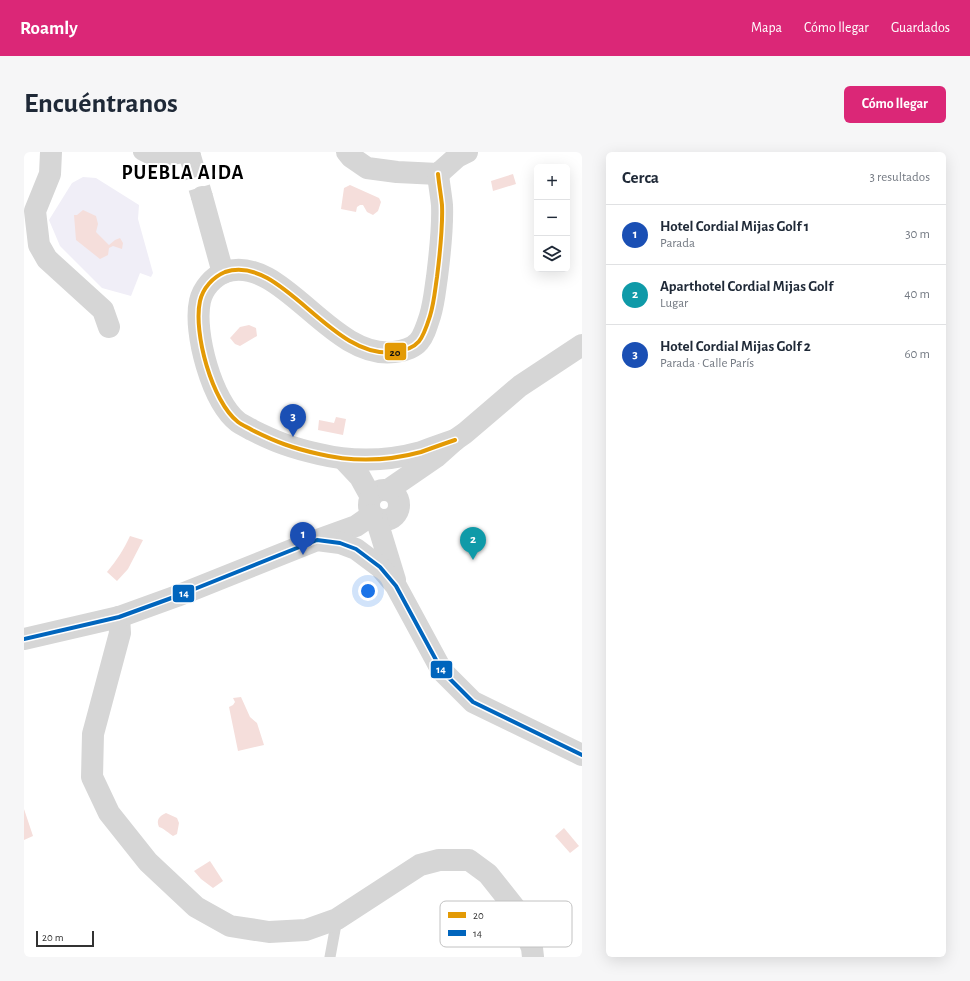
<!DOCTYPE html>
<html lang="es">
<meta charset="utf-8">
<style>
body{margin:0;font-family:"Alegreya Sans",sans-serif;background:#f6f6f7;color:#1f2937}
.controls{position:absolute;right:12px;top:12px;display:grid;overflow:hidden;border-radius:6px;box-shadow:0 4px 16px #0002}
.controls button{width:36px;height:36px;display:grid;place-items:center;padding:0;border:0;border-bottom:1px solid #e0e1e3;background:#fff;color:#1f2937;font:20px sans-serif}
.scale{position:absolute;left:12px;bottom:10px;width:58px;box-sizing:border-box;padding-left:4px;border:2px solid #323232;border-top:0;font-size:11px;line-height:14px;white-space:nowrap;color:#323232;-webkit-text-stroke:3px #fff;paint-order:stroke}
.you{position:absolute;left:344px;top:439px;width:14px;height:14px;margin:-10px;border:3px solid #fff;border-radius:50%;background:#1a73e8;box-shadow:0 0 0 6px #1a73e833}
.badge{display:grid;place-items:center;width:26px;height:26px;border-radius:50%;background:#db2777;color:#fff;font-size:13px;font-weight:700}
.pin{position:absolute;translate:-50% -33px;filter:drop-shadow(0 1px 2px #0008)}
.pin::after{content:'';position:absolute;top:21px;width:14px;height:12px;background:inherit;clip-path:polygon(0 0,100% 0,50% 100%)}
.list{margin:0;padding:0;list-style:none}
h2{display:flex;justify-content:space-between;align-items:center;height:52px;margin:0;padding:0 16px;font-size:17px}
h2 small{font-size:13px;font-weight:400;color:#747a83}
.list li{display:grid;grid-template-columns:26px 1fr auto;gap:12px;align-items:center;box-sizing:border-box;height:60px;padding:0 16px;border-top:1px solid #e0e1e3}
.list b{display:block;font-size:15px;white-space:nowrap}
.list p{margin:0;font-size:13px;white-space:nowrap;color:#747a83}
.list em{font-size:13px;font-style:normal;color:#747a83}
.icon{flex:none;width:22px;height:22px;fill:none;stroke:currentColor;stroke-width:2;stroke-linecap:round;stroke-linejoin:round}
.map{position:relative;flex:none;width:558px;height:805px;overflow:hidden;border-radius:6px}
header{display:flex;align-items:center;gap:24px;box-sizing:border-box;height:56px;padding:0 20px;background:#db2777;color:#fff}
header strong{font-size:19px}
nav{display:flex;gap:22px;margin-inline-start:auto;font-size:14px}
.intro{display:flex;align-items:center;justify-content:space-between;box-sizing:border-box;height:96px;padding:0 24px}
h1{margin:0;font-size:28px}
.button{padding:10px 18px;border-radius:6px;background:#db2777;color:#fff;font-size:14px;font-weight:700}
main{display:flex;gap:24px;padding:0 24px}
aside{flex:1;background:#fff;border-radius:6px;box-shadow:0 4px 16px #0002}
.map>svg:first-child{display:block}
</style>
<header>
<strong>Roamly</strong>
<nav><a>Mapa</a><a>Cómo llegar</a><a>Guardados</a></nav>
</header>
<div class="intro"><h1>Encuéntranos</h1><a class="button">Cómo llegar</a></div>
<main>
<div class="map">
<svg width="558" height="805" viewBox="0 0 558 805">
<rect width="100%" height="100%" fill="#fff"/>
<!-- green -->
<path fill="#f0eef7" d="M 59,25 L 72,26 L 115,53 L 114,67 L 129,121 L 127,125 L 116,121 L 107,144 L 78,136 L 36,94 L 25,68 L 48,31 Z"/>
<!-- water -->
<g fill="#f5dedb">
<path d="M 489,22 L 492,32 L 469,39 L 467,29 Z"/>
<path d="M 326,33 L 355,46 L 357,50 L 354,59 L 349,63 L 343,60 L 339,53 L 336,53 L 333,55 L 332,60 L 317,57 L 320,36 Z"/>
<path d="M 59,58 L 72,64 L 74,72 L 72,80 L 85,93 L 91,88 L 96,86 L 99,91 L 98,97 L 89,94 L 85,96 L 84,103 L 76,107 L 52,88 L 50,63 L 53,63 Z"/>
<path d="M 225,173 L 232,176 L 233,184 L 216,194 L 211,192 L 206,186 L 216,175 Z"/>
<path d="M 312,265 L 322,267 L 319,283 L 294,278 L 295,268 L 310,271 Z"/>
<path d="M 106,384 L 119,388 L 104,417 L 93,429 L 83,420 C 93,408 100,397 106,384 Z"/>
<path d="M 217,545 L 226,565 L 233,571 L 240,593 L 214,599 L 205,555 L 209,553 L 211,550 L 209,546 Z"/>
<path d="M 0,657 L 9,684 L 0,688 Z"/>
<path d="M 142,661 L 153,666 L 155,671 L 153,682 L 149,684 C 144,681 141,677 135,675 C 132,668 135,664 142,661 Z"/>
<path d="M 540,676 L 555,694 L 546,701 L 531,684 Z"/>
<path d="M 186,709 L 199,729 L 189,736 L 177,727 L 170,719 Z"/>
</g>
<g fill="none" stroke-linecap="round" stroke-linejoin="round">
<!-- minor-tunnel -->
<path stroke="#d6d6d6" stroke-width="22" stroke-dasharray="22 11" stroke-linecap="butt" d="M 166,4 L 178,45"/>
<!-- service -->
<path stroke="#d6d6d6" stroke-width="11" d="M 306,805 L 313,767"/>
<!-- pedestrian -->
<path stroke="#d6d6d6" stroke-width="16" d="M 117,0 L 133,8 L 165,2"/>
<!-- minor -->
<g stroke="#d6d6d6" stroke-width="22">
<path d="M 27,0 L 26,22 L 11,59 L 15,93 L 23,107 L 79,158 L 85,175"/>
<path d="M 165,0 L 166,4"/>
<path d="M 323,0 L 327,5 L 343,16 L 373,20 L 414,22 L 433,5 L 443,0"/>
<path d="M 414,22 C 415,32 417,43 418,53 C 419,77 416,101 413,125 C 411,138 410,151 406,164 C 399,186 396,197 370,200 C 306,208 258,101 201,120 C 189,125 179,136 176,149 C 169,180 188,250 214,270 C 218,273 223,275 228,278 C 252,290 268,296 295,302 C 328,310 364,309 397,300 C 408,296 419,292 431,288"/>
<path d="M 178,45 L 199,121"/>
<path d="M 321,309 L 336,325 L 347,345"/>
<circle cx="360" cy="353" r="15"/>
<path d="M 364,338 L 412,305 L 431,288 L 441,281 L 496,234 L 558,193"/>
<path d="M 352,366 L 371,428"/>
<path d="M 296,387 L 332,374 L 348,363"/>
<path d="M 95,465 L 96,481 L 69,582 L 68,625 L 85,661 L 124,710 L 172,755 L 206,774 L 245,780 L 282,778 L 313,767 L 396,713 L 415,708 L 445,708 L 464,722 L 491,756 L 508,796 L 509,805"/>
<path d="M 0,487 L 95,465 L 153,444 L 293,388 L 316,391 L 332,397 L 356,415 L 372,434 L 418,519 L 449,550 L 558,603"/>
</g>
<!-- bus-1 casing -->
<g stroke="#fff" stroke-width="7">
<path id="bus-1" d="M 414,22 C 415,32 417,43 418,53 C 419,77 416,101 413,125 C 411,138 410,151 406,164 C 399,186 396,197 370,200 C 306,208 258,101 201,120 C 189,125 179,136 176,149 C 169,180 188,250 214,270 C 218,273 223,275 228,278 C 252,290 268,296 295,302 C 328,310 364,309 397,300 C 408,296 419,292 431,288"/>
</g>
<!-- bus-2 casing -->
<g stroke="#fff" stroke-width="7">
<path id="bus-2" d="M 0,487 L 95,465 L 153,444 L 293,388 L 316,391 L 332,397 L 356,415 L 372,434 L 418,519 L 449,550 L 558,603"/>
</g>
<!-- bus-1 -->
<use href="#bus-1" stroke="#e39a05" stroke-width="4"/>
<!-- bus-2 -->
<use href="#bus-2" stroke="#0065bd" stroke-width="4"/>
</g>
<g text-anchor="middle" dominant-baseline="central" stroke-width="4" stroke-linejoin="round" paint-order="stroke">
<!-- district labels -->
<g font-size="20" font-weight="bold" letter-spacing="1" fill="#000" stroke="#fff">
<text x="159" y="21">PUEBLA AIDA</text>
</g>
</g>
<!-- legend -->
<rect x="416" y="749" width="132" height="46" rx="6" fill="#fff" stroke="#c2c2c2" stroke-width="1"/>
<rect x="424" y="760" width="18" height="6" fill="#e39a05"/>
<rect x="424" y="778" width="18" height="6" fill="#0065bd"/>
<g font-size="11" fill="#323232">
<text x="449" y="767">20</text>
<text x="449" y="785">14</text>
</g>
<g stroke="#fff" stroke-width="1.5">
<rect x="360" y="190" width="23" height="19" rx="4" fill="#e39a05"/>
<rect x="148" y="432" width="23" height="19" rx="4" fill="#0065bd"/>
<rect x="406" y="508" width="23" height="19" rx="4" fill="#0065bd"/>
</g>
<g font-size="11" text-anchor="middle" font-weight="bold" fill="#fff">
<text x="160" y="445">14</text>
<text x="417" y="521">14</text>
</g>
<g font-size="11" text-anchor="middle" font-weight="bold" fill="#111">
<text x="371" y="204">20</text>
</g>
</svg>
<div class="controls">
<button>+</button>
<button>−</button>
<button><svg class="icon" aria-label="layers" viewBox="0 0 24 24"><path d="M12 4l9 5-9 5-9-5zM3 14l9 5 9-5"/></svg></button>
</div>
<div class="scale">20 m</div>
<div class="you"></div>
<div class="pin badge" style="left:279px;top:403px;background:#1a4fb4">1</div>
<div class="pin badge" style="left:449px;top:408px;background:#0f9aa8">2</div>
<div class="pin badge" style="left:269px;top:285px;background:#1a4fb4">3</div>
</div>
<aside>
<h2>Cerca<small>3 resultados</small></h2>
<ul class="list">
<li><span class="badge" style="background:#1a4fb4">1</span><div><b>Hotel Cordial Mijas Golf 1</b><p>Parada</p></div><em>30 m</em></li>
<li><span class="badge" style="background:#0f9aa8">2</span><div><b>Aparthotel Cordial Mijas Golf</b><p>Lugar</p></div><em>40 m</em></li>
<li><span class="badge" style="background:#1a4fb4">3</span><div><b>Hotel Cordial Mijas Golf 2</b><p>Parada · Calle París</p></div><em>60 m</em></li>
</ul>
</aside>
</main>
